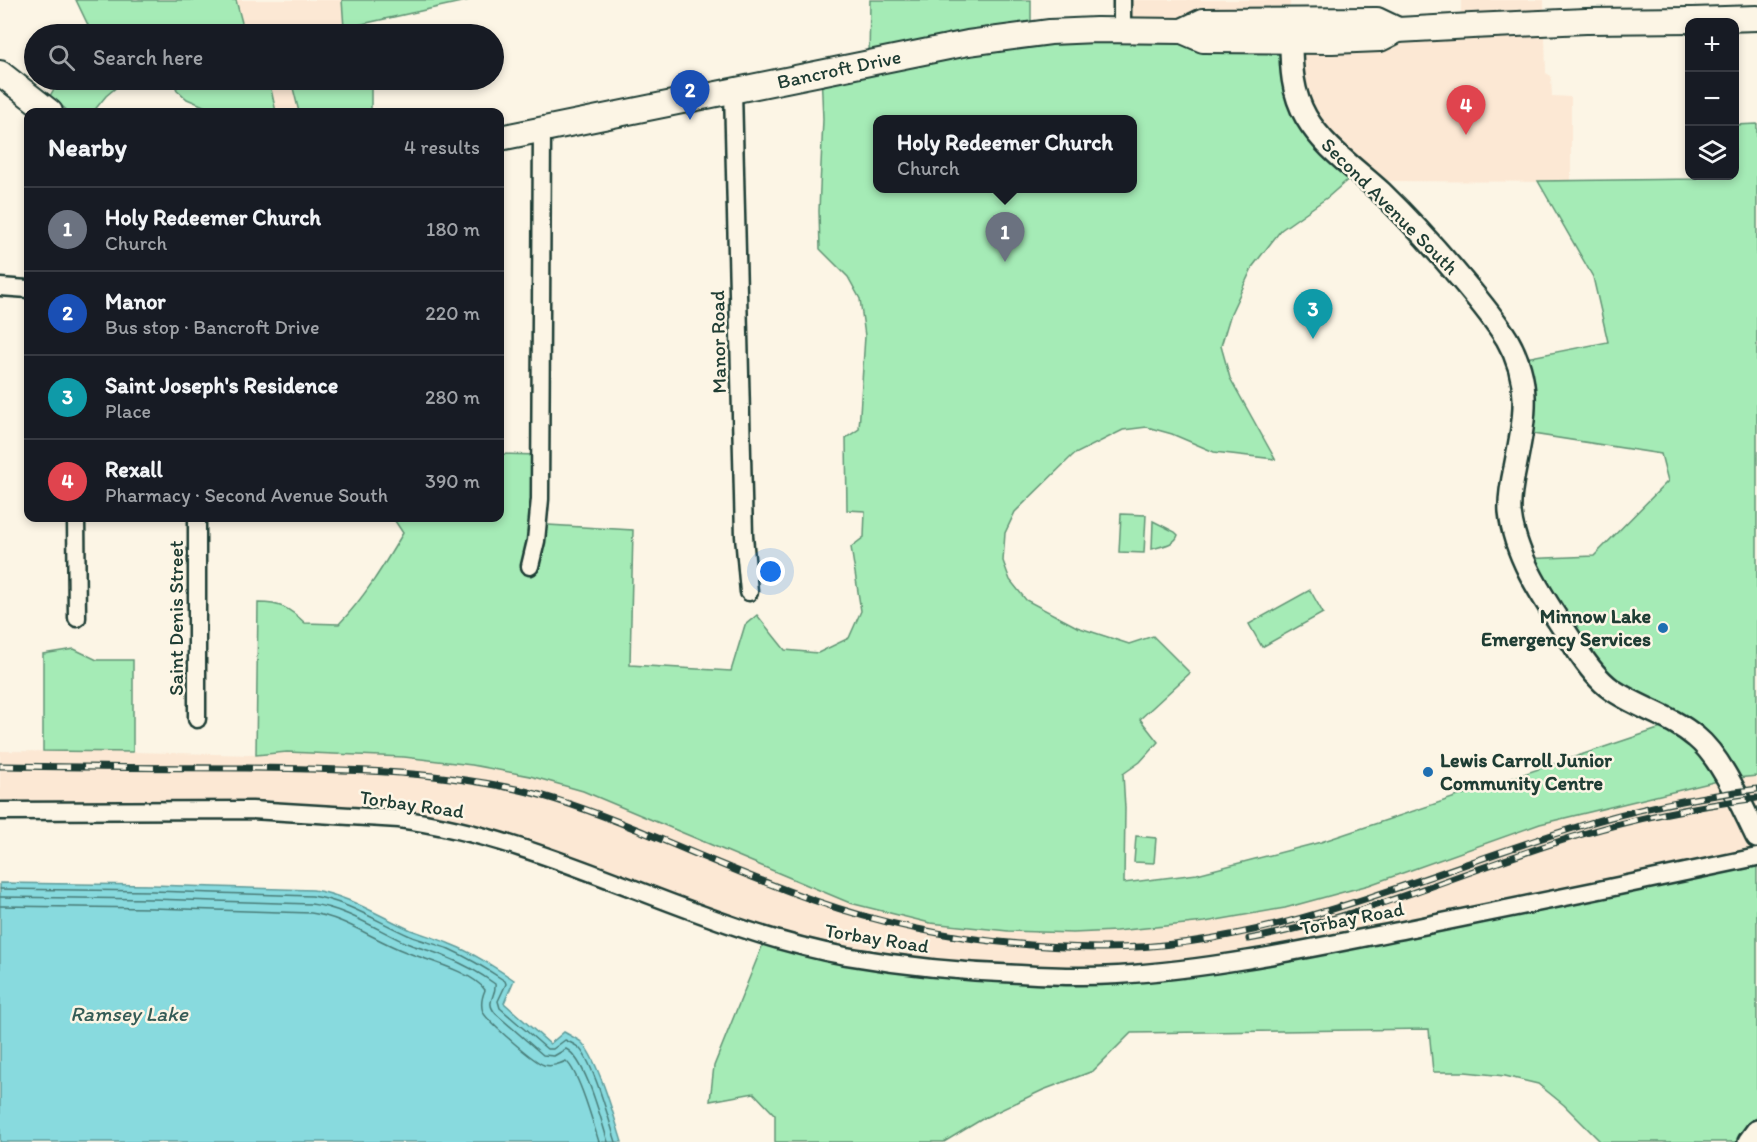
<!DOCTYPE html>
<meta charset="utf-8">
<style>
body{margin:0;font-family:Itim,sans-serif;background:#20242c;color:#f1f3f6}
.controls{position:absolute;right:18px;top:18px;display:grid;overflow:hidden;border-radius:12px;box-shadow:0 3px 9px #0003}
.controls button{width:54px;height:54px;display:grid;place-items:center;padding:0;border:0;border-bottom:2px solid #363941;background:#171b24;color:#f1f3f6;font:30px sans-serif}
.you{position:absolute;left:771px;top:572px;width:21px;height:21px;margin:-15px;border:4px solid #fff;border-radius:50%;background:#1a73e8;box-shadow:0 0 0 9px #1a73e833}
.badge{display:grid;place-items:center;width:39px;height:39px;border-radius:50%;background:#db2777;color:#fff;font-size:20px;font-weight:700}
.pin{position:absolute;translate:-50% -50px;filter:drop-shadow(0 2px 3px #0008)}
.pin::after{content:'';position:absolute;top:32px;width:21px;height:18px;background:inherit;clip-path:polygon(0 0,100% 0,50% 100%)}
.popup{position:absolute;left:873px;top:115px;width:264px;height:78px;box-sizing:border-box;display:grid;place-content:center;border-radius:12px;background:#171b24;filter:drop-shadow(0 2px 4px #0005);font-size:20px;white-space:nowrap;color:#9ea1a6}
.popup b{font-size:22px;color:#f1f3f6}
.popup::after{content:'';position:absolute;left:50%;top:100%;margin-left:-12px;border:12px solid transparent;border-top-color:#171b24}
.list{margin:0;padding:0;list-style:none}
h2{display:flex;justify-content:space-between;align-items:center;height:78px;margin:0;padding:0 24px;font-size:26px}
h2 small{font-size:20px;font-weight:400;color:#9ea1a6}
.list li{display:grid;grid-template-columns:39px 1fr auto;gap:18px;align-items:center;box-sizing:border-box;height:84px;padding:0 24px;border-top:2px solid #363941}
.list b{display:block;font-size:22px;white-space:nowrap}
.list p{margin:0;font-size:20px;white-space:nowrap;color:#9ea1a6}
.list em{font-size:20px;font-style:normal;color:#9ea1a6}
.icon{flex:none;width:33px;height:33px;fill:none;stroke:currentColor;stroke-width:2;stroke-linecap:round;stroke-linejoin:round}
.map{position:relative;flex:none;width:1757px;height:1142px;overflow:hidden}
.search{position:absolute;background:#171b24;box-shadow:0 3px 9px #0003;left:24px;top:24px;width:480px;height:66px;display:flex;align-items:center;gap:15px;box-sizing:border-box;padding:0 21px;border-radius:33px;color:#9ea1a6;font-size:22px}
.panel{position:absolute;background:#171b24;box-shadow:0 3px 9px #0003;left:24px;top:108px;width:480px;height:414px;border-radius:12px}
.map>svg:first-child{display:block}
</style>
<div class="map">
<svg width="1757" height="1142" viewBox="0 0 1757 1142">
<rect width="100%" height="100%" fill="#fcf5e5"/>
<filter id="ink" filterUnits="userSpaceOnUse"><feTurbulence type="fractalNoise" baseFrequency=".0167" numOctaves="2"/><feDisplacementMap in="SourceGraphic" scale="12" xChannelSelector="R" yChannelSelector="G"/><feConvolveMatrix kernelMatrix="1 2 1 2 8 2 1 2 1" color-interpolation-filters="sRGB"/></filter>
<g filter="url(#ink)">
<!-- built -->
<g fill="#fce8d4">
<path d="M 236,0 L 342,0 L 345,34 L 245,34 Z"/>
<path d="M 1123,0 L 1290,0 L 1290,19 L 1123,30 Z"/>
<path d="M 1461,0 L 1544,0 L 1546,73 L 1551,76 L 1552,96 L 1571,97 L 1571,182 L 1366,181 L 1314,130 L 1290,42 L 1461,25 Z"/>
<path d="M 263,80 L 305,80 L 292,84 L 299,112 L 276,112 L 271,89 Z"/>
<path d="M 0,751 L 133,752 L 255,755 L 287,752 L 404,757 L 472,765 L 530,776 L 583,791 L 850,903 L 1008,931 L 1073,933 L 1116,931 L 1285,908 L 1369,885 L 1540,824 L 1726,779 L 1757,776 L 1757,856 L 1367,936 L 1114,974 L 842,954 L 418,821 L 0,810 Z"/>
</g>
<!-- green -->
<g fill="#a5ebb6" stroke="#629475" stroke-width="1.5" fill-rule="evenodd">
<path d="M 76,0 L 236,0 L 245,34 L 83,34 L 88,25 Z"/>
<path d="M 342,0 L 470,0 L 344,28 Z"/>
<path d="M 870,0 L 1031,0 L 1031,31 L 1290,42 L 1290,71 L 1353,175 L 1328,197 L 1281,230 L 1253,266 L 1231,313 L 1221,346 L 1230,378 L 1275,459 L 1214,452 L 1172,434 L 1147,427 L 1123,430 L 1073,455 L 1015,512 L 1005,533 L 1003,561 L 1010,580 L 1026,600 L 1077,627 L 1129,644 L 1153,636 L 1190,673 L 1140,719 L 1158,742 L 1140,762 L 1123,774 L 1125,808 L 1124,883 L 1197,874 L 1321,842 L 1676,723 L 1623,697 L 1523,559 L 1594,556 L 1668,481 L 1661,454 L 1520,432 L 1516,360 L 1608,342 L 1593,277 L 1538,181 L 1697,179 L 1698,176 L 1734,176 L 1735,125 L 1757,124 L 1757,776 L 1726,779 L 1540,824 L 1369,885 L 1285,908 L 1205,922 L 1116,931 L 1073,933 L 1008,931 L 930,923 L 850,903 L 583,791 L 530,776 L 472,765 L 404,757 L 287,752 L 256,755 L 258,603 C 281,603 289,608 305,623 L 339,624 C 365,597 384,565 403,533 L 393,518 L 500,518 L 500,454 L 539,455 L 531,524 L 633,530 L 630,665 L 731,671 L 745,625 L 757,615 L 785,650 L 818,653 L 849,638 L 861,611 L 851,547 L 864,537 L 865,511 L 847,510 L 846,438 L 859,429 L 865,336 L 860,299 L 848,277 L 820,249 L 819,211 L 823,119 L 821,71 L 869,61 ZM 878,119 L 1132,119 L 1132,188 L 878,188 Z"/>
<path d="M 59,80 L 125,80 L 106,96 L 93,112 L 69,112 L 50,96 Z"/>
<path d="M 182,80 L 263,80 L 271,89 L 276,112 L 218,112 L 187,99 L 176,89 Z"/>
<path d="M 305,80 L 363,80 L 371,89 L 371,112 L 299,112 L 292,84 Z"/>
<path d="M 1121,514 L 1146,515 L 1144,553 L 1119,552 Z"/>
<path d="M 1153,521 L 1175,532 L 1178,535 C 1175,545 1161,546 1152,549 Z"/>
<path d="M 1310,590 L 1323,613 L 1262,647 L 1249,624 Z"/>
<path d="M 74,649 L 97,660 L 133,660 L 133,752 L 43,751 L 43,654 Z"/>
<path d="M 1136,836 L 1156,838 L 1154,863 L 1134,862 Z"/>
<path d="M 1757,856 L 1757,1142 L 1601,1142 L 1564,1105 L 1538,1084 L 1505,1076 L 1465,1072 L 1433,1072 L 1429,1029 L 1131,1033 L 1093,1071 L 1043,1090 L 984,1118 L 944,1142 L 775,1142 L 775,1115 L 754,1093 L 710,1101 L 714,1066 L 767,934 L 905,965 L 1164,970 Z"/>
</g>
<!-- water -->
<path fill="#88dade" stroke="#5e9b9a" stroke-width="1.5" d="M 0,883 L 152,885 L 313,890 C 347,895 379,916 411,930 C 424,935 437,938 450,944 C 473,953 493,966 514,980 L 504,1003 L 550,1044 L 564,1032 C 569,1035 575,1038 580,1041 C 597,1055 615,1120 622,1142 L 0,1142 Z"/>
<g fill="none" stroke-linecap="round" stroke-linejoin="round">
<!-- shore -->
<g stroke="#497c78" stroke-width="1.5">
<path d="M 0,889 L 152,891 L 312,896 C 347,901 378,922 410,936 C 422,941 436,944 449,949 C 469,958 487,969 505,981 L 506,984 L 498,1001 L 500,1008 L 547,1049 L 553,1049 L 565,1040 C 569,1042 574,1044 578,1047 C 593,1060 609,1121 616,1142"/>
<path d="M 0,897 L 152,899 L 311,904 C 345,908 376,929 406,943 C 419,948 433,951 446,957 C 464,964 480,973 495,984 C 497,996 484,1001 496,1014 L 543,1055 L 554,1056 L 566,1049 C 586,1059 601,1120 608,1142"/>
<path d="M 0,906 L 152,908 L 311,913 C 344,917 374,940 406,952 C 426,960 473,972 485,990 C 482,997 480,1004 483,1012 C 487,1021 534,1062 544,1065 C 552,1067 559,1064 566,1061 C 579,1072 593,1123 599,1142"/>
</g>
<!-- minor casing -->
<g stroke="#1f3d34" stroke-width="21">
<g id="minor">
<path d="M 1122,0 L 1122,31"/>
<path d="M 733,91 L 744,536 L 749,592"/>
<path d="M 0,287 L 28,289"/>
<path d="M 76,518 L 77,618"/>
<path d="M 197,518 L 197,719"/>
<path d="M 530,566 L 536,541 L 540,499 L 542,129"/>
<path d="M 0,811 L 252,810 L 399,819 C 555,840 693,928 846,956 C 904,966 961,972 1020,974 C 1052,976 1085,977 1118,975 C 1215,969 1312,948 1408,929 C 1524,905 1641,882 1757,857"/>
</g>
</g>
<!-- tertiary casing -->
<g stroke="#1f3d34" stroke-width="26">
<g id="tertiary">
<path d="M 1291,41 C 1291,67 1292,93 1306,117 C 1324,148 1356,169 1382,193 C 1411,221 1437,250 1462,280 C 1478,299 1494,318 1507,339 C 1533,384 1524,420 1515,468 C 1512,482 1509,497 1510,512 C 1515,561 1550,607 1576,648 C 1585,662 1597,679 1611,689 C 1638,708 1670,715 1696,737 C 1722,758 1742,807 1757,837"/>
<path d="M 1749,1142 L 1757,1131"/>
</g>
</g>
<!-- secondary casing -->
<g stroke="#1f3d34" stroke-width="28">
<g id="secondary">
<path d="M 1182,31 L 1203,40 L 1332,41 L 1380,39 L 1398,30 L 1472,26 L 1586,21 L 1692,20 L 1757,18"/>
<path d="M 0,73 L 50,112"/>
<path d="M 500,138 L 968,43 L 1050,32 L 1096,30 L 1182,31 L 1203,21 L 1377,20 L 1398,30"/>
</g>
</g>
<!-- minor -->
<use href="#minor" stroke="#fcf5e5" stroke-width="16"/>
<!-- tertiary -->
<use href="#tertiary" stroke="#fcf5e5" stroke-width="21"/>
<!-- secondary -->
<use href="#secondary" stroke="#fcf5e5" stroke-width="24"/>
<!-- rail casing -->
<g stroke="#1f3d34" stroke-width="7">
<g id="rail">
<path d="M 0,766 C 82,767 163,768 245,768 C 336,769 427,770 516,789 C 557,798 597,813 636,829 C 695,853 753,879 813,900 C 904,932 1002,947 1098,948 C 1267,950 1422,874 1580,826 C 1638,808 1697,797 1757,789"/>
<path d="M 1249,939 C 1364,918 1472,867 1583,834 C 1640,817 1698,806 1757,798"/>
</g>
</g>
<!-- rail -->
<use href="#rail" stroke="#fcf5e5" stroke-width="4.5" stroke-dasharray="14" stroke-linecap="butt"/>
</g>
</g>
<!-- markers -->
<g fill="#1f6fb2" stroke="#fcf5e5" stroke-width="2">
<circle cx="1663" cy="628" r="6"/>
<circle cx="1428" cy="772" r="6"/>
</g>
<g text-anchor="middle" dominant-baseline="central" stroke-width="5" stroke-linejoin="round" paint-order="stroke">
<!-- street labels -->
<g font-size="20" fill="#1f3d34" stroke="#fcf5e5">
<text transform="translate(839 69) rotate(-12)">Bancroft Drive</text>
<text transform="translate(1390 206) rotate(45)">Second Avenue South</text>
<text transform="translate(718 342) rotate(-91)">Manor Road</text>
<text transform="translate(176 618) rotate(-90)">Saint Denis Street</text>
<text transform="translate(412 804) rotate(8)">Torbay Road</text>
<text transform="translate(1352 918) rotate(-11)">Torbay Road</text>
<text transform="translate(877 938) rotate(9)">Torbay Road</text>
</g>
<!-- poi labels -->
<g font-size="20" font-weight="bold" fill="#1f3d34" stroke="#fcf5e5" text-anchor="end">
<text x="1651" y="616">Minnow Lake<tspan x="1651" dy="23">Emergency Services</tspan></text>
<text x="1440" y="760" text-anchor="start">Lewis Carroll Junior<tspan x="1440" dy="23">Community Centre</tspan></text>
</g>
<!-- water labels -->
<g font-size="21" font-style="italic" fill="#345c56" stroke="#fcf5e5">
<text x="129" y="1013">Ramsey Lake</text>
</g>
</g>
</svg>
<div class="controls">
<button>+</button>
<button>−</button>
<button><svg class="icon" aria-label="layers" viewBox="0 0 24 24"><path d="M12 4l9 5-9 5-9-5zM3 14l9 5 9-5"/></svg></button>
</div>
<div class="you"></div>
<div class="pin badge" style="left:1005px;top:262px;background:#6b7280">1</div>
<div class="popup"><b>Holy Redeemer Church</b>Church</div>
<div class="pin badge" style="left:690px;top:120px;background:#1a4fb4">2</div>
<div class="pin badge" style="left:1313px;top:339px;background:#0f9aa8">3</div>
<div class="pin badge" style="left:1466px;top:135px;background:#e0444e">4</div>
<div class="search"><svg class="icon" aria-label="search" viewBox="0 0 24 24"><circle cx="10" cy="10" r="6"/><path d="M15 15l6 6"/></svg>Search here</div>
<section class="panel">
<h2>Nearby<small>4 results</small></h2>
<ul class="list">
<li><span class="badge" style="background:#6b7280">1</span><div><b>Holy Redeemer Church</b><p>Church</p></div><em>180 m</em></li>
<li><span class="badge" style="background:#1a4fb4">2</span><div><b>Manor</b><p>Bus stop · Bancroft Drive</p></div><em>220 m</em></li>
<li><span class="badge" style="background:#0f9aa8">3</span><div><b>Saint Joseph's Residence</b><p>Place</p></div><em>280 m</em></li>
<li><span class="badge" style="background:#e0444e">4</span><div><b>Rexall</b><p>Pharmacy · Second Avenue South</p></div><em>390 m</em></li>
</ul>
</section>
</div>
